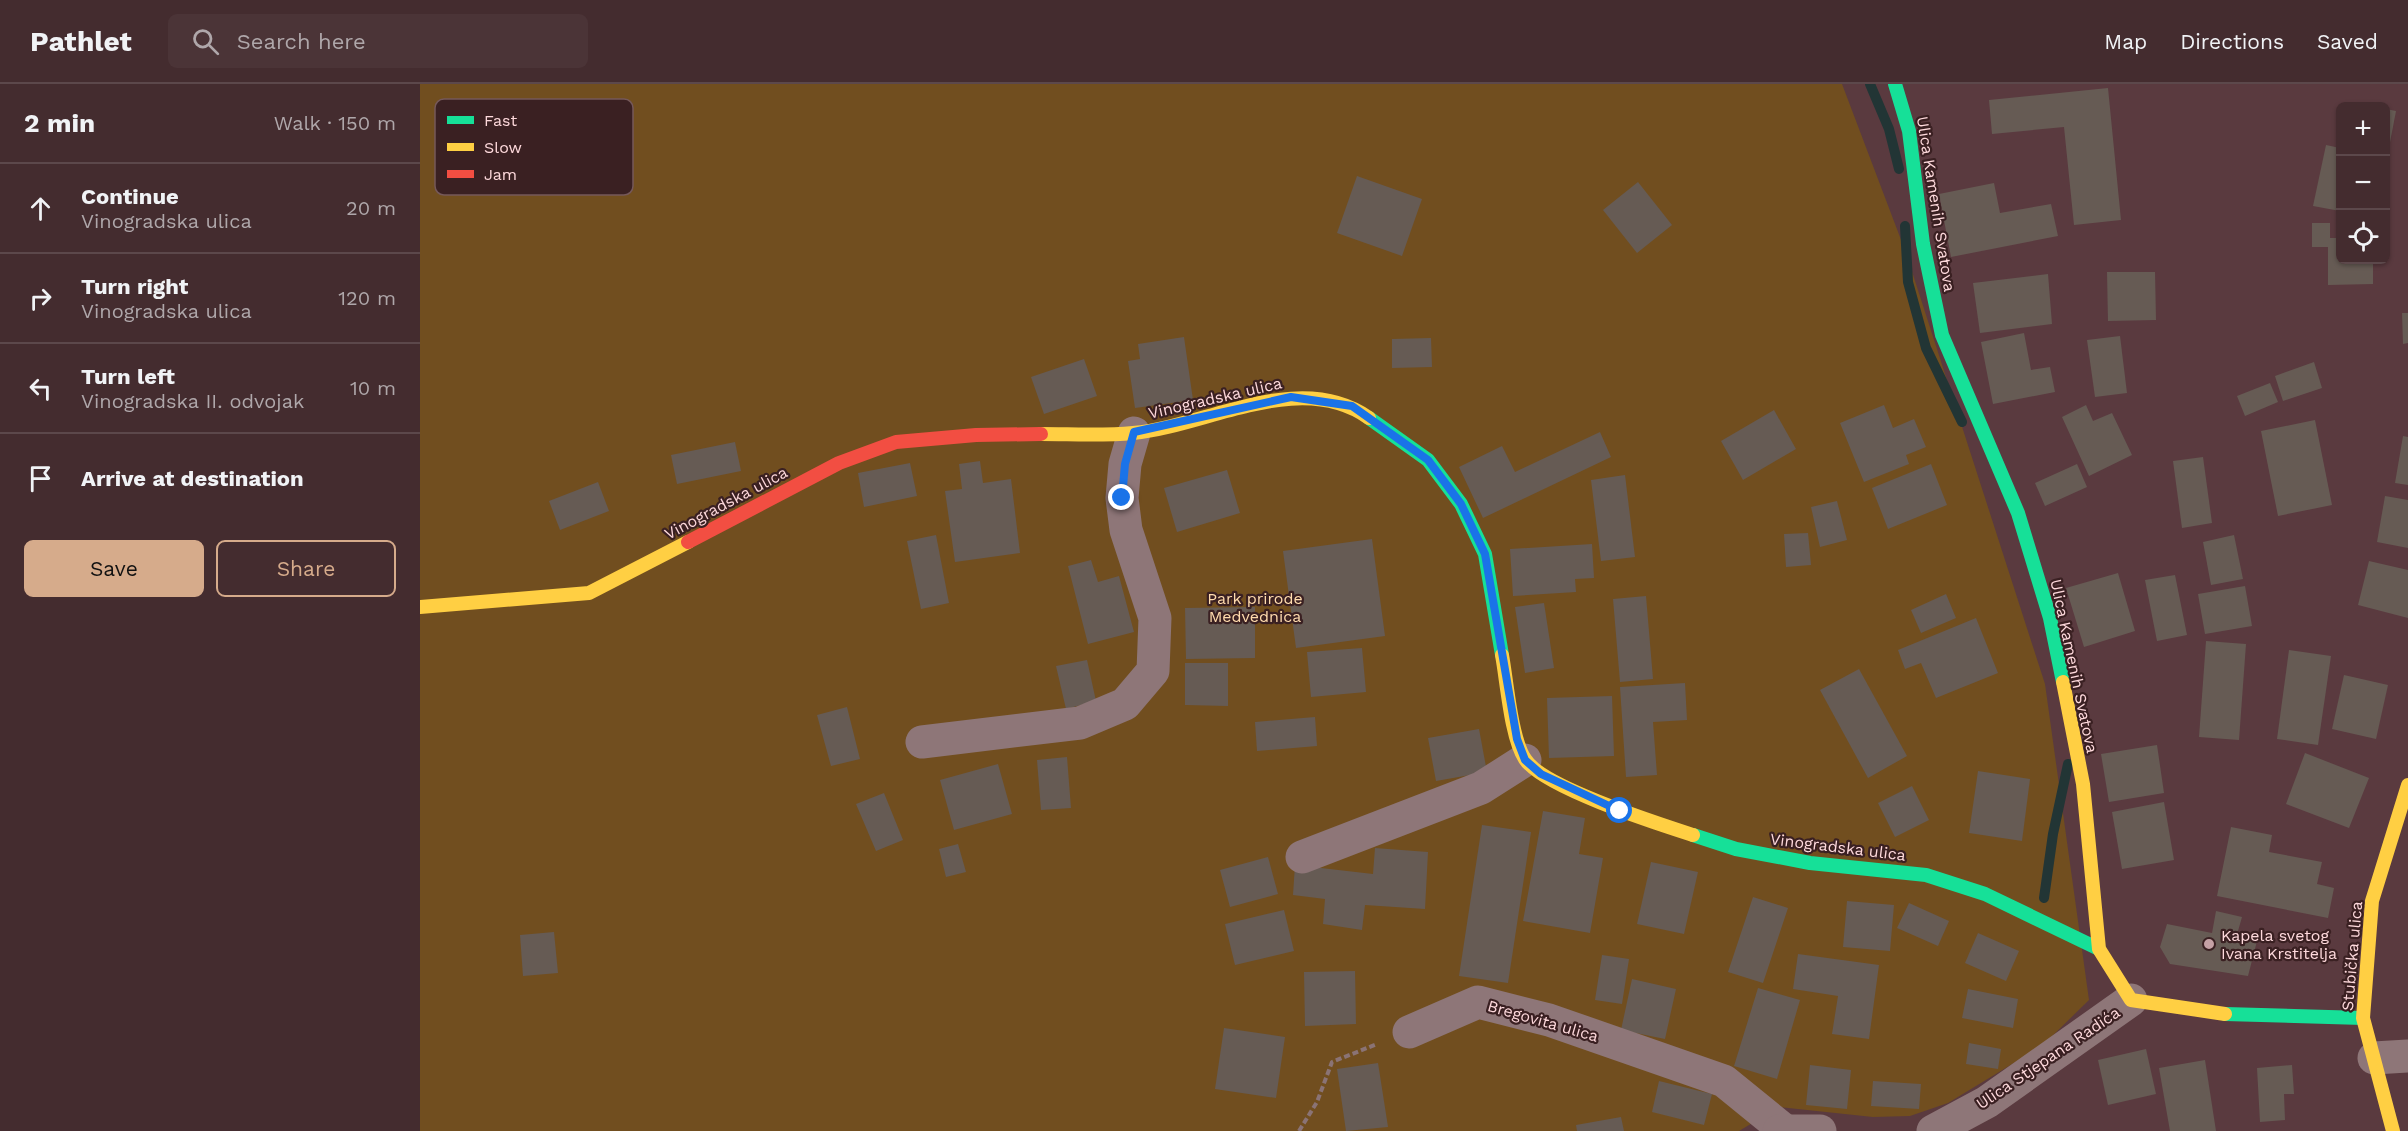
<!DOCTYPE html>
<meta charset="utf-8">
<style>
body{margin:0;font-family:"Work Sans",sans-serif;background:#4b3437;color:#f1f3f6}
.controls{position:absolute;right:18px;top:18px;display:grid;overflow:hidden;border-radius:9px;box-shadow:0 2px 4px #0004}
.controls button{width:54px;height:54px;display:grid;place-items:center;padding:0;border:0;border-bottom:2px solid #5c484b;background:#442c2f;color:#f1f3f6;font:30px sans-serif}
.stop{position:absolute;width:18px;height:18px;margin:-14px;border:4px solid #1a73e8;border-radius:50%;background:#fff}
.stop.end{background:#1a73e8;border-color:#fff;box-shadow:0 2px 6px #0008}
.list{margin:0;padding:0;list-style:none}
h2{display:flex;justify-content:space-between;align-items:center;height:78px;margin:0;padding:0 24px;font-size:26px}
h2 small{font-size:20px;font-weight:400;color:#afa7aa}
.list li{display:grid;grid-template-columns:39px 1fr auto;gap:18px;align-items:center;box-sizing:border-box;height:90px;padding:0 24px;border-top:2px solid #5c484b}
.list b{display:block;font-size:22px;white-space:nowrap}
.list p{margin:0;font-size:20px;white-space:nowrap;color:#afa7aa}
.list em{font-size:20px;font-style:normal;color:#afa7aa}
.actions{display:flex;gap:12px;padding:18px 24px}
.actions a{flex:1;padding:14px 0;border:2px solid #d6ab8b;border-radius:9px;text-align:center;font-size:21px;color:#d6ab8b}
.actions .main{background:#d6ab8b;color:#111}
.icon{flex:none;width:33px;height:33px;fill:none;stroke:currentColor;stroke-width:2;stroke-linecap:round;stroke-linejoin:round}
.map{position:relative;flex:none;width:1988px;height:1047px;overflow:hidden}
header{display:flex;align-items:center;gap:36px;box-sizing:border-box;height:84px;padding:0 30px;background:#442c2f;border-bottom:2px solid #5c484b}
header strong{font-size:28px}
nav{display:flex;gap:33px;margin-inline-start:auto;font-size:21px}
.search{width:420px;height:54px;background:#4b3437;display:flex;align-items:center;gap:15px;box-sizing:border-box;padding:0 21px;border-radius:9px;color:#afa7aa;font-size:22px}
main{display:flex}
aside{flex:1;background:#442c2f}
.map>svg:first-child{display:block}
</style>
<header>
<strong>Pathlet</strong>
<div class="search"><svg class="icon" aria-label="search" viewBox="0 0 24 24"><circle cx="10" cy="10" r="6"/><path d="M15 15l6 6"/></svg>Search here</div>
<nav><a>Map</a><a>Directions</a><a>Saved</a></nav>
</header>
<main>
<aside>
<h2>2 min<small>Walk · 150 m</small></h2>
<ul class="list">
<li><svg class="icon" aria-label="ahead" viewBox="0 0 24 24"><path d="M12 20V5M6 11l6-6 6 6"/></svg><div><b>Continue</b><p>Vinogradska ulica</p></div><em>20 m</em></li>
<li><svg class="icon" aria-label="right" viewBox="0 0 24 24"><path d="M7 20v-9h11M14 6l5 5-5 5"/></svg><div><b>Turn right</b><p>Vinogradska ulica</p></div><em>120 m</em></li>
<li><svg class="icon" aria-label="left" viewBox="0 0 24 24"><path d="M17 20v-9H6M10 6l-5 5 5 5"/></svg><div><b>Turn left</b><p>Vinogradska II. odvojak</p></div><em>10 m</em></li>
<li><svg class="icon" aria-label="arrive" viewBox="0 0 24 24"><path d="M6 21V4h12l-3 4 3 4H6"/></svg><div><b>Arrive at destination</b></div></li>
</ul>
<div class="actions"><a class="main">Save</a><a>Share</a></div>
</aside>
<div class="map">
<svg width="1988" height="1047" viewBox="0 0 1988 1047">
<rect width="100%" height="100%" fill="#5a3a3f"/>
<!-- green -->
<path fill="#714e1f" d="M 0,0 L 1422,0 L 1486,169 L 1625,600 L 1669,916 L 1622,962 L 1528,1019 L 1490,1032 L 1453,1033 L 1359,1023 L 1319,1047 L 0,1047 Z"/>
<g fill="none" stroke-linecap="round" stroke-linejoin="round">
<!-- stream -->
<g stroke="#223535" stroke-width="10">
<path d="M 1450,0 L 1469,45 L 1479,85"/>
<path d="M 1485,142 L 1488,198 L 1506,264 L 1542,338"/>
<path d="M 1624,814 L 1633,750 L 1648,680"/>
</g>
</g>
<!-- building -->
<g fill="#665b54">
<path d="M 1688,4 L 1701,136 L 1654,141 L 1644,43 L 1572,50 L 1569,16 Z"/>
<path d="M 1966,25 L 1976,27 L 1967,74 L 1966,74 Z"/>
<path d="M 1906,61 L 1920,64 L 1920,127 L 1893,122 Z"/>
<path d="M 937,92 L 1002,115 L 982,172 L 917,149 Z"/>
<path d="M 1218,98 L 1252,141 L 1217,169 L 1183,126 Z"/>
<path d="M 1574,99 L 1580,129 L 1631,120 L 1638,152 L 1531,173 L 1519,110 Z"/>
<path d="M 1892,139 L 1910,139 L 1910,154 L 1920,154 L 1920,176 L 1953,176 L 1953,200 L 1908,201 L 1908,163 L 1892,163 Z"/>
<path d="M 1687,188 L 1735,188 L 1736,236 L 1688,237 Z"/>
<path d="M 1628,190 L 1632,240 L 1560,249 L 1553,199 Z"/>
<path d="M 1982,229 L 1988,229 L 1988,259 L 1983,260 Z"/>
<path d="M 1604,249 L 1611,286 L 1630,283 L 1635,308 L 1573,320 L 1561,258 Z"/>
<path d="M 1700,252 L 1707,309 L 1675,313 L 1667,256 Z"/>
<path d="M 764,253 L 773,316 L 715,324 L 708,277 L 720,275 L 718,260 Z"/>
<path d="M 1011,254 L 1012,283 L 972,284 L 972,255 Z"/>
<path d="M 664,275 L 677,312 L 624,330 L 611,293 Z"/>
<path d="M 1894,278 L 1902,304 L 1863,317 L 1855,292 Z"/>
<path d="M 1850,299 L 1858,318 L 1825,332 L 1817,312 Z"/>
<path d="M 1464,321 L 1473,344 L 1494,335 L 1506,363 L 1486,371 L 1489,380 L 1444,398 L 1420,339 Z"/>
<path d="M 1666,321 L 1673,337 L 1692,329 L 1712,371 L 1669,392 L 1642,333 Z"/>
<path d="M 1354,326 L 1376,365 L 1323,396 L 1301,357 Z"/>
<path d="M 1895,336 L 1912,421 L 1858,432 L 1841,347 Z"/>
<path d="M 1180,348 L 1191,373 L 1063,434 L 1039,383 L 1082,362 L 1095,388 Z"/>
<path d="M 1983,352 L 1988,353 L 1988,401 L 1975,399 Z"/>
<path d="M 315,358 L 321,387 L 257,400 L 251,371 Z"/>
<path d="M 1783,373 L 1792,439 L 1762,444 L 1753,377 Z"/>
<path d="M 560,377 L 563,399 L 591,395 L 600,469 L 535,478 L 525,407 L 542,405 L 539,380 Z"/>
<path d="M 490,379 L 497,412 L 444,423 L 438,389 Z"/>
<path d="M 1511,380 L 1527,421 L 1468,445 L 1452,404 Z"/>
<path d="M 1657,380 L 1667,403 L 1625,422 L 1615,399 Z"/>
<path d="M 807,386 L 820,429 L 757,448 L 744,404 Z"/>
<path d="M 1205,391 L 1215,473 L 1181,477 L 1171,396 Z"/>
<path d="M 178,398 L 189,427 L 140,446 L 129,417 Z"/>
<path d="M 1965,412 L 1988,416 L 1988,464 L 1957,458 Z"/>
<path d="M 1417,417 L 1427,456 L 1400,463 L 1391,423 Z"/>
<path d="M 1388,449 L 1391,481 L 1366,483 L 1364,450 Z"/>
<path d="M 516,451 L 529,519 L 501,525 L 487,457 Z"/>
<path d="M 1814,451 L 1823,495 L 1791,501 L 1783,458 Z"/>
<path d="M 952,455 L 965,552 L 876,564 L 863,467 Z"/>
<path d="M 1172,460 L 1174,494 L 1155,495 L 1156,508 L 1093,512 L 1090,465 Z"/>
<path d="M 671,476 L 678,498 L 699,492 L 714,548 L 668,560 L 648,482 Z"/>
<path d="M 1949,477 L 1988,486 L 1988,534 L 1938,521 Z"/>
<path d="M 1698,489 L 1715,547 L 1664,563 L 1646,504 Z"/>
<path d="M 1755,491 L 1767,551 L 1737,557 L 1725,496 Z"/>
<path d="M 1825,502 L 1832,542 L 1785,550 L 1778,510 Z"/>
<path d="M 1526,510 L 1536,534 L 1501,549 L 1491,526 Z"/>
<path d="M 1226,512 L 1233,595 L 1200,598 L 1193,515 Z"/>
<path d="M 1124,519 L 1134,584 L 1105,589 L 1095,523 Z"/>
<path d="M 835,523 L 835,574 L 766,575 L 765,524 Z"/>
<path d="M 1556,534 L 1578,589 L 1516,614 L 1501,579 L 1485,585 L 1478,566 Z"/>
<path d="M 1786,557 L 1826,560 L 1819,656 L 1779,653 Z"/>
<path d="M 942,564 L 946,608 L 891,613 L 887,568 Z"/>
<path d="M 1869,566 L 1911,572 L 1898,661 L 1857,655 Z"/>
<path d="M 667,576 L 676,617 L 646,625 L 636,582 Z"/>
<path d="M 765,579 L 808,579 L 808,622 L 765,621 Z"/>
<path d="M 1439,585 L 1487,672 L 1448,694 L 1400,606 Z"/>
<path d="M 1924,591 L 1968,601 L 1956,655 L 1912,645 Z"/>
<path d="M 1265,599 L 1267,636 L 1233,638 L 1237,691 L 1206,693 L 1200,603 Z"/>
<path d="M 1192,612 L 1194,672 L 1129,674 L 1127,614 Z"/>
<path d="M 427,623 L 440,675 L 411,682 L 397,631 Z"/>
<path d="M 895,633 L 897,662 L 837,667 L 835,638 Z"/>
<path d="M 1059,645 L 1067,688 L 1016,697 L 1008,654 Z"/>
<path d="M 1737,661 L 1744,709 L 1689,718 L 1681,670 Z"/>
<path d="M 1885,669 L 1949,694 L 1929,744 L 1866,720 Z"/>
<path d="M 647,673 L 651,724 L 621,726 L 617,676 Z"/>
<path d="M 578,680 L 592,730 L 534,746 L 520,696 Z"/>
<path d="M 1558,687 L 1610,695 L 1602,757 L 1549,749 Z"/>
<path d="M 1492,702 L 1509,736 L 1475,753 L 1458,719 Z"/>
<path d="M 464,709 L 483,756 L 456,767 L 436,720 Z"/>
<path d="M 1744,718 L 1754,776 L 1702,785 L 1692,728 Z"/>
<path d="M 1123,727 L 1165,734 L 1159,770 L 1183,774 L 1170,849 L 1103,837 Z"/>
<path d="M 1062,741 L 1111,748 L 1088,899 L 1039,892 Z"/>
<path d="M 1811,743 L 1852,751 L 1849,768 L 1902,778 L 1897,800 L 1914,804 L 1908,834 L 1797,812 Z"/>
<path d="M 538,760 L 546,788 L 526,793 L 519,765 Z"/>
<path d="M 955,764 L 1008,768 L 1005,825 L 945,821 L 942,846 L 903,840 L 905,815 L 873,811 L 875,781 L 953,790 Z"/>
<path d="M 848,773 L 858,810 L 810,823 L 800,786 Z"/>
<path d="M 1231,778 L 1278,788 L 1264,850 L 1217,840 Z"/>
<path d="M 1333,813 L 1368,824 L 1343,899 L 1308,888 Z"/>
<path d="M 1427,817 L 1474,821 L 1470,867 L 1423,863 Z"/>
<path d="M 1489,819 L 1529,837 L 1518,862 L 1477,844 Z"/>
<path d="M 864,826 L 874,867 L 815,881 L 805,840 Z"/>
<path d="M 1796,827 L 1822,833 L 1816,854 L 1837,857 L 1828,892 L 1750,880 L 1740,863 L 1747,840 L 1792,849 Z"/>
<path d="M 134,848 L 138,889 L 103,892 L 100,851 Z"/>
<path d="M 1558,849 L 1599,867 L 1586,897 L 1545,879 Z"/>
<path d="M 1378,870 L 1459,881 L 1449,955 L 1412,950 L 1418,912 L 1373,905 Z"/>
<path d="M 1182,871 L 1209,875 L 1202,920 L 1175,916 Z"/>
<path d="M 935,887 L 936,940 L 885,942 L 884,888 Z"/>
<path d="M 1212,895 L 1256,905 L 1245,955 L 1201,946 Z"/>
<path d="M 1338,904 L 1380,916 L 1357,995 L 1314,982 Z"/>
<path d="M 1548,905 L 1598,915 L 1593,944 L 1542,934 Z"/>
<path d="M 804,944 L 865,953 L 856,1014 L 795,1005 Z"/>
<path d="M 1549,959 L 1581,965 L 1578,985 L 1546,980 Z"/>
<path d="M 1726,965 L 1736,1010 L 1688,1021 L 1678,976 Z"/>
<path d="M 1785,976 L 1796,1047 L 1750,1047 L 1739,984 Z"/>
<path d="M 958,979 L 968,1043 L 926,1047 L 917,985 Z"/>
<path d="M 1390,981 L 1431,986 L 1427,1025 L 1386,1021 Z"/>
<path d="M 1872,981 L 1874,1010 L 1864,1010 L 1865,1036 L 1840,1038 L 1837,984 Z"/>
<path d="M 1239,997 L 1292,1010 L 1284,1041 L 1232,1028 Z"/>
<path d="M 1453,997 L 1501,1000 L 1499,1025 L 1451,1022 Z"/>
<path d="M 1201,1033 L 1204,1047 L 1157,1047 L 1156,1041 Z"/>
</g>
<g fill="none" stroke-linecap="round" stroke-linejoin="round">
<!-- path -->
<path stroke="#8a7375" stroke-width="4" stroke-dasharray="6 3" stroke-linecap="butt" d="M 879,1047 L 897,1018 L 912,978 L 957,960"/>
<!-- street -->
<g stroke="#8e7678" stroke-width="33">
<path d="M 502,658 L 660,639 L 705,620 L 733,587 L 735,534 L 706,446 L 702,414 L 705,380 L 714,349"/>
<path d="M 882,773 L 1061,704 L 1105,676"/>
<path d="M 989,948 L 1058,918 L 1129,936 L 1304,997 L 1363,1045"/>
<path d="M 1954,974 L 1988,972"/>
<path d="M 1359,1047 L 1400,1047"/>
<path d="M 1513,1047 L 1567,1018 L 1711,916"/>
</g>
<!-- fast -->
<g stroke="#16e098" stroke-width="14">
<path d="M 1475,0 L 1489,47 L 1503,160 L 1522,251 L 1598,429 L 1630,534 L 1643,598"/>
<path d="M 949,334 L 1008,376 L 1041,420 L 1065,470 L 1082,571"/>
<path d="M 1273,751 L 1316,765 L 1390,779 L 1506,791 L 1565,810 L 1679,865"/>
<path d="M 1805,930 L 1943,934"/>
</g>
<!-- slow -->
<g stroke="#ffcf43" stroke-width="14">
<path d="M 621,350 C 651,350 683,352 713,349 C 787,342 880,285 949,334"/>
<path d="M 0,523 L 169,509 L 268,458"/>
<path d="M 1082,571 C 1087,598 1091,654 1105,675 C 1122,703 1239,740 1273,751"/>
<path d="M 1643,598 L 1663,700 L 1679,865 L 1711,916 L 1805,930"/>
<path d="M 1973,1047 L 1943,934 L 1952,817 L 1988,701"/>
</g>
<!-- jam -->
<path stroke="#f24e42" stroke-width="14" d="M 268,458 L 419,379 L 476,358 L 556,351 L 621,350"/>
</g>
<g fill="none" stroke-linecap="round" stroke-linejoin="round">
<!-- route -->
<path stroke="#1a73e8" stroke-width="8" d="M 702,414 L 705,380 L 714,348 L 871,313 L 932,322 L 1008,376 L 1041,420 L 1065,470 L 1097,655 L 1105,676 L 1121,690 L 1200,727"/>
</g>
<!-- markers -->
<circle fill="#c5a1a5" stroke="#3a2022" stroke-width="2" cx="1789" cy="860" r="6"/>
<g text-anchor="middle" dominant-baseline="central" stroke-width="4.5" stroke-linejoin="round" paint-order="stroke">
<!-- street labels -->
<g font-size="16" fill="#fed9dc" stroke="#3a2022">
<text transform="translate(1516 120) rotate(81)">Ulica Kamenih Svatova</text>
<text transform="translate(795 314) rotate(-13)">Vinogradska ulica</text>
<text transform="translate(306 419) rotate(-28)">Vinogradska ulica</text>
<text transform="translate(1654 582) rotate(78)">Ulica Kamenih Svatova</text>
<text transform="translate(1418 763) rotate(7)">Vinogradska ulica</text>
<text transform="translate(1932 872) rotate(-85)">Stubička ulica</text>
<text transform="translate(1123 937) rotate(16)">Bregovita ulica</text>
<text transform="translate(1628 974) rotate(-34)">Ulica Stjepana Radića</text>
</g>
<!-- park labels -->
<g font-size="16" fill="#ffdbad" stroke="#3a2022">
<text x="835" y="514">Park prirode<tspan x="835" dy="18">Medvednica</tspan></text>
</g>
<!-- poi labels -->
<g font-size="16" fill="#fed9dc" stroke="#3a2022" text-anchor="start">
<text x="1801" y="851">Kapela svetog<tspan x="1801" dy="18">Ivana Krstitelja</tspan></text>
</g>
</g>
<!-- legend -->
<rect x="15" y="15" width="198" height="96" rx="9" fill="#3a2022" stroke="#75585a" stroke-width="1.5"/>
<rect x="27" y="32" width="27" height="8" fill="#16e098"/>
<rect x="27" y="59" width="27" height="8" fill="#ffcf43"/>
<rect x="27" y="86" width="27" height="8" fill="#f24e42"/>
<g font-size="16" fill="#fed9dc">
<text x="64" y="42">Fast</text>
<text x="64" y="69">Slow</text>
<text x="64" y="96">Jam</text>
</g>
</svg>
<div class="controls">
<button>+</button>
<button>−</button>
<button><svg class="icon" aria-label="locate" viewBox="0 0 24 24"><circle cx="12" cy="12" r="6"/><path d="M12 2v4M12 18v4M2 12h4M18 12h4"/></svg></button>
</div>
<div class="stop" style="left:1200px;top:727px"></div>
<div class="stop end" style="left:702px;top:414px"></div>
</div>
</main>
